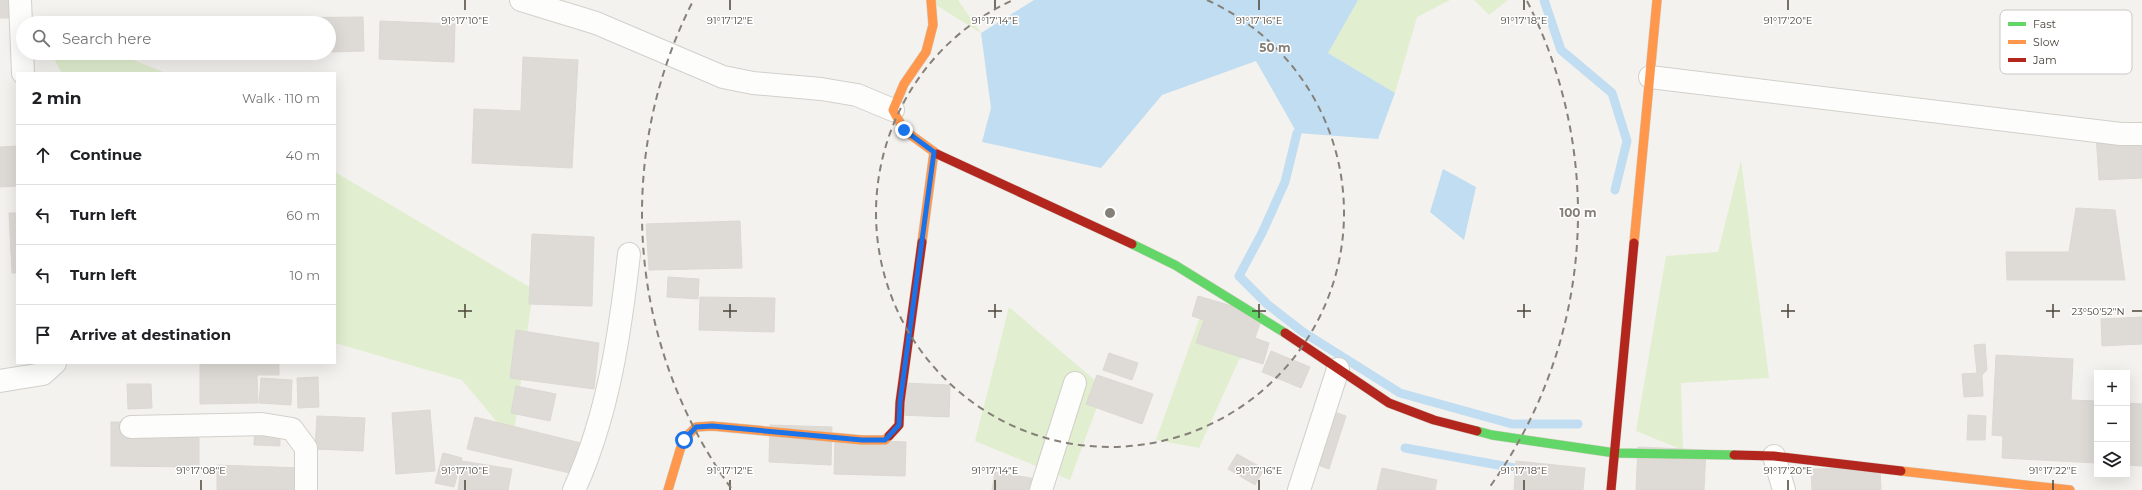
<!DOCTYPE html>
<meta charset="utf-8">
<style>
body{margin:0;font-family:Montserrat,sans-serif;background:#f6f6f6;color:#202124}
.controls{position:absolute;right:12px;bottom:12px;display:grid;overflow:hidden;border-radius:0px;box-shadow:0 4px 16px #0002}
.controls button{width:36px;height:36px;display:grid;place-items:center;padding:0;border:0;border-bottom:1px solid #e0e0e0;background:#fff;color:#202124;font:20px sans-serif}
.stop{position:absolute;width:12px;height:12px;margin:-9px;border:3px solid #1a73e8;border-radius:50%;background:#fff}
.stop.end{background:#1a73e8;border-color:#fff;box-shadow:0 1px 4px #0008}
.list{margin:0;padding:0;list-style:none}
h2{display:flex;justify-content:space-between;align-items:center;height:52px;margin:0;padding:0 16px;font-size:17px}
h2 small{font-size:13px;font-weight:400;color:#757577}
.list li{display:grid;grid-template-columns:26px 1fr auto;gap:12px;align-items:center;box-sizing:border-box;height:60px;padding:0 16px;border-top:1px solid #e0e0e0}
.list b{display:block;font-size:15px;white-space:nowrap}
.list em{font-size:13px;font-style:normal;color:#757577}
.icon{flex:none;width:22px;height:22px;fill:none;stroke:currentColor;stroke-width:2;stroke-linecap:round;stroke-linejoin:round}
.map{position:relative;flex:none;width:2142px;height:490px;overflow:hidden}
.search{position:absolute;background:#fff;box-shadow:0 4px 16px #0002;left:16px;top:16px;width:320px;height:44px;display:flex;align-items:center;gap:10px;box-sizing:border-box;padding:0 14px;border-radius:22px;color:#757577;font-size:15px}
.panel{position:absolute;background:#fff;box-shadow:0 4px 16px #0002;left:16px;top:72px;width:320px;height:292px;border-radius:0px}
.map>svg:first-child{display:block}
</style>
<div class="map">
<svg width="2142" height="490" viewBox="0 0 2142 490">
<rect width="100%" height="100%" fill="#f4f2ee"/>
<!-- green -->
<g fill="#e1eecf">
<path d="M 928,0 L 958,0 L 981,33 Z"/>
<path d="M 1357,0 L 1450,0 L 1417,17 L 1395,93 L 1328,53 Z"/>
<path d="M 1474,0 L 1508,0 L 1489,15 Z"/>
<path d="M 51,53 L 116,53 L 166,73 L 62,73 Z"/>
<path d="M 1741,160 L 1769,378 L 1681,383 L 1683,450 L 1636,431 L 1666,256 L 1718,252 Z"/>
<path d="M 335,172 L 533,289 L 513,441 L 462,380 L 335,343 Z"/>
<path d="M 1205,303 L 1253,348 L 1239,360 L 1199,448 L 1156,440 Z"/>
<path d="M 1009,307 L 1104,388 L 1070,480 L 975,441 Z"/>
</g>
<!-- water -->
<g fill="#c0ddf1">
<path d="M 1034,0 L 1358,0 L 1328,53 L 1395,93 L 1378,139 L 1297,133 L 1256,61 L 1162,95 L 1101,168 L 982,142 L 991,108 L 981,33 Z"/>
<path d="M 1443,169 L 1476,187 L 1464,240 L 1430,212 Z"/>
</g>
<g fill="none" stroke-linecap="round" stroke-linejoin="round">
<!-- stream -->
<g stroke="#c0ddf1" stroke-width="9">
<path d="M 1544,0 L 1561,50 L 1612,93 L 1627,141 L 1615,190"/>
<path d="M 1297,133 L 1285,182 L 1262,233 L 1239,276 L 1267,304 L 1303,332 L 1400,393 L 1512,424 L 1578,424"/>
<path d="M 1405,448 L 1526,470"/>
</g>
</g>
<!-- building -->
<g fill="#dedbd6" stroke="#dcd9d4">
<path d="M 0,0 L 23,0 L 22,18 L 0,18 Z"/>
<path d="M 363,17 L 364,51 L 329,52 L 329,23 L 269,23 L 269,18 Z"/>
<path d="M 380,21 L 455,24 L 454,62 L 379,59 Z"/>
<path d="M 523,57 L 578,60 L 572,168 L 472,163 L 474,109 L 521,111 Z"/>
<path d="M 2142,132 L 2142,178 L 2099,180 L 2096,134 Z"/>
<path d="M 17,146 L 17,186 L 0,187 L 0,147 Z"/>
<path d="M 2076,208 L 2115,210 L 2125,280 L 2007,280 L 2006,252 L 2069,252 Z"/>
<path d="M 9,213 L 17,213 L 17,273 L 12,273 Z"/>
<path d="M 740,221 L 742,268 L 649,270 L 646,224 Z"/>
<path d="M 532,234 L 594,237 L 592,306 L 529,304 Z"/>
<path d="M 668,277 L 699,279 L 698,299 L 667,297 Z"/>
<path d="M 1198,296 L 1263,315 L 1255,338 L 1269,343 L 1263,364 L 1196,343 L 1204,320 L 1192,316 Z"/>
<path d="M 700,297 L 775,298 L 774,332 L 699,330 Z"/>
<path d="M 2142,317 L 2142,344 L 2102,346 L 2101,319 Z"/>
<path d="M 516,330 L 599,343 L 594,389 L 510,378 Z"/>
<path d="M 1985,344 L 1987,370 L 1982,375 L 1983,396 L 1964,397 L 1962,374 L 1977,373 L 1974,345 Z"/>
<path d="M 1271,351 L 1310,367 L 1301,388 L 1262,372 Z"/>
<path d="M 1109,353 L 1138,363 L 1132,380 L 1103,370 Z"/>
<path d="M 1996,355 L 2073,359 L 2071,400 L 2097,401 L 2097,463 L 2002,458 L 2003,436 L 1992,435 Z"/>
<path d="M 200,363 L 279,363 L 279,375 L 257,375 L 258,403 L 200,404 Z"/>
<path d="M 1097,375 L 1153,394 L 1142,424 L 1086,404 Z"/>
<path d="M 318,377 L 319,407 L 298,408 L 297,378 Z"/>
<path d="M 261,378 L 292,380 L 291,405 L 259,403 Z"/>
<path d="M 902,383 L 950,385 L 949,417 L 900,415 Z"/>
<path d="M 127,384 L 151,384 L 152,408 L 128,409 Z"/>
<path d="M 516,386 L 556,394 L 550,421 L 511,413 Z"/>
<path d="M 2127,403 L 2142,404 L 2142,466 L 2127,465 Z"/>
<path d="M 430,410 L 435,471 L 396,474 L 392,413 Z"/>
<path d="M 1329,410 L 1346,416 L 1329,469 L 1312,463 Z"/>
<path d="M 1968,415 L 1986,416 L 1985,440 L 1967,440 Z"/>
<path d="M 317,416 L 365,418 L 363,451 L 315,449 Z"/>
<path d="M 475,417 L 585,444 L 578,475 L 467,449 Z"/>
<path d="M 255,419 L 280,420 L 280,446 L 254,445 Z"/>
<path d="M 111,422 L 199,423 L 199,467 L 111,466 Z"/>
<path d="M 770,425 L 832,427 L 831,465 L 769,462 Z"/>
<path d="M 835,439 L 906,442 L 905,476 L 834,474 Z"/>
<path d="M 1638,447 L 1706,450 L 1704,490 L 1636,490 Z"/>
<path d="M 443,453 L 462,458 L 454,487 L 435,483 Z"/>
<path d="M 1237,454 L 1264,469 L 1255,485 L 1228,469 Z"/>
<path d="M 462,461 L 512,469 L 508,490 L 458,490 Z"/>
<path d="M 1516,461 L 1585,468 L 1583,490 L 1514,490 Z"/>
<path d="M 217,465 L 304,468 L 304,490 L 217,490 Z"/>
<path d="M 1382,468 L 1437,480 L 1435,490 L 1377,490 Z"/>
<path d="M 1880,468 L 1881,490 L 1812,490 L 1811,469 Z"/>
<path d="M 995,472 L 1037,479 L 1035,490 L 992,490 Z"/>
</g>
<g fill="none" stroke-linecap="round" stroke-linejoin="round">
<!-- street casing -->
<g stroke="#d2d0cb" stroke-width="24">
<g id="street">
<path d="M 20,0 L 23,73"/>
<path d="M 521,0 L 596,23 L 723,77 L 753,83 L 821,89 L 857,95 L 893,110"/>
<path d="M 1650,77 L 2121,134 L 2142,134"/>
<path d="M 0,381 L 43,374 L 55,363"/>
<path d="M 131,427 L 262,424 L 292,429 L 306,448 L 306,490"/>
<path d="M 1774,456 L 1784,490"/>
<path d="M 574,490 C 608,416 620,334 629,254"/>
<path d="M 1041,490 L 1075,383"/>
<path d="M 1299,490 L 1338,369"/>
</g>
</g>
<!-- fast casing -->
<g stroke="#d3cfc5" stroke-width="10">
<g id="fast">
<path d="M 1132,244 L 1175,265 L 1285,333"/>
<path d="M 1477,431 L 1492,435 L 1615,453 L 1734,455"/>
</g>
</g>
<!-- slow casing -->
<g stroke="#d3cfc5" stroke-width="10">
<g id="slow">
<path d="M 931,0 L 933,25 L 926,52 L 904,84 L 893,110 L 904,130 L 937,154"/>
<path d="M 922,242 L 934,152"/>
<path d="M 1634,243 L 1657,0"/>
<path d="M 1901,471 L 2070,490"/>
<path d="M 668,490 L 683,440 L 696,427 L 712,426 L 862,440 L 885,440 L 889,436"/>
</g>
</g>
<!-- jam casing -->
<g stroke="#d3cfc5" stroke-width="10">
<g id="jam">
<path d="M 937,154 L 1132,244"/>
<path d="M 1285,333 L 1389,403 L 1434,420 L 1477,431"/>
<path d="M 889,436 L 899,425 L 900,402 L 922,242"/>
<path d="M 1734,455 L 1774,456 L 1901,471"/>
<path d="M 1611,490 L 1634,243"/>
</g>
</g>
<!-- street -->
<use href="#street" stroke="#fdfdfc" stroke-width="22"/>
<!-- fast -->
<use href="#fast" stroke="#63d668" stroke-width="9"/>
<!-- slow -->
<use href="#slow" stroke="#ff974d" stroke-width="9"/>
<!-- jam -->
<use href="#jam" stroke="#b3261e" stroke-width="9"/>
</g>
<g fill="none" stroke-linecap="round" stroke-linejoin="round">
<!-- route -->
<path stroke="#1a73e8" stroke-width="5" d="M 684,440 L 696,427 L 712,426 L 862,440 L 885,440 L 899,425 L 900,402 L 934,152 L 904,130"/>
</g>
<!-- ticks -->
<path fill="none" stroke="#4b4439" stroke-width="1.5" d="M 465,0 L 465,10M 730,0 L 730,10M 995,0 L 995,10M 1259,0 L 1259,10M 1524,0 L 1524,10M 1788,0 L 1788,10M 465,304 L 465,318M 730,304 L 730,318M 995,304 L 995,318M 1259,304 L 1259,318M 1524,304 L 1524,318M 1788,304 L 1788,318M 2053,304 L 2053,318M 458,311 L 472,311M 723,311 L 737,311M 988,311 L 1002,311M 1252,311 L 1266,311M 1517,311 L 1531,311M 1781,311 L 1795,311M 2046,311 L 2060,311M 2132,311 L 2142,311M 201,480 L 201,490M 465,480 L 465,490M 730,480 L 730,490M 995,480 L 995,490M 1259,480 L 1259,490M 1524,480 L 1524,490M 1788,480 L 1788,490M 2053,480 L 2053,490"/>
<!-- distance rings -->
<g fill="none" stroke="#868178" stroke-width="2" stroke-dasharray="7 5">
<path d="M1207 0A234 234 0 1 1 1013 0"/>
<path d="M731 488A468 468 0 0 1 693 1M1527 1A468 468 0 0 1 1489 488"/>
</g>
<!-- legend -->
<rect x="2000" y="10" width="132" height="64" rx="6" fill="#fff" stroke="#c9c7c4" stroke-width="1"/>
<rect x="2008" y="22" width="18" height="4" fill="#63d668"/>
<rect x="2008" y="40" width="18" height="4" fill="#ff974d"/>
<rect x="2008" y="58" width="18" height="4" fill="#b3261e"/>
<g font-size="11" fill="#4b4439">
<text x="2033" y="28">Fast</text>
<text x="2033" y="46">Slow</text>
<text x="2033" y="64">Jam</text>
</g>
<g font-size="10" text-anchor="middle" fill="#4b4439" stroke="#fff" stroke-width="3" stroke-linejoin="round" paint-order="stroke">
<text x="465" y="24">91°17'10"E</text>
<text x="730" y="24">91°17'12"E</text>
<text x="995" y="24">91°17'14"E</text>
<text x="1259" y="24">91°17'16"E</text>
<text x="1524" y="24">91°17'18"E</text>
<text x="1788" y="24">91°17'20"E</text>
<text x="2098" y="315">23°50'52"N</text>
<text x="201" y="474">91°17'08"E</text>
<text x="465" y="474">91°17'10"E</text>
<text x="730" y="474">91°17'12"E</text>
<text x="995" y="474">91°17'14"E</text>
<text x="1259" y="474">91°17'16"E</text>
<text x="1524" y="474">91°17'18"E</text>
<text x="1788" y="474">91°17'20"E</text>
<text x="2053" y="474">91°17'22"E</text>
</g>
<circle cx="1110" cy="213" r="6" fill="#868178" stroke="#fff" stroke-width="2"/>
<g font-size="12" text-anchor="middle" font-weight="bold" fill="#868178" stroke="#fff" stroke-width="3" stroke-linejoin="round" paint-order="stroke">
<text x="1275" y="52">50 m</text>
<text x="1578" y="217">100 m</text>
</g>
</svg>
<div class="controls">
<button>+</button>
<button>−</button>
<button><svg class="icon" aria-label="layers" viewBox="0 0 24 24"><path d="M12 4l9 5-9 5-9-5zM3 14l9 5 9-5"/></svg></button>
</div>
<div class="stop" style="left:684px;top:440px"></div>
<div class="stop end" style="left:904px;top:130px"></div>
<div class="search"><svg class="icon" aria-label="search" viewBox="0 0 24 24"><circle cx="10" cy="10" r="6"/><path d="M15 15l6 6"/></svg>Search here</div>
<section class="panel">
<h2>2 min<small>Walk · 110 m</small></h2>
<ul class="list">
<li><svg class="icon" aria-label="ahead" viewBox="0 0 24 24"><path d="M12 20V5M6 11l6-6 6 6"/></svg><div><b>Continue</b></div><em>40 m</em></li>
<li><svg class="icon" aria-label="left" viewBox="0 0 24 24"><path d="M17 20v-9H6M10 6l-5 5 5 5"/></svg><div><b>Turn left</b></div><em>60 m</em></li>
<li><svg class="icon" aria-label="left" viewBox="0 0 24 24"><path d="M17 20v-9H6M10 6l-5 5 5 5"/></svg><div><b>Turn left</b></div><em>10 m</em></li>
<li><svg class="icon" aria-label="arrive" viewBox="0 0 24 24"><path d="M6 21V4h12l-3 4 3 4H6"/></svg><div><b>Arrive at destination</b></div></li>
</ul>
</section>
</div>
